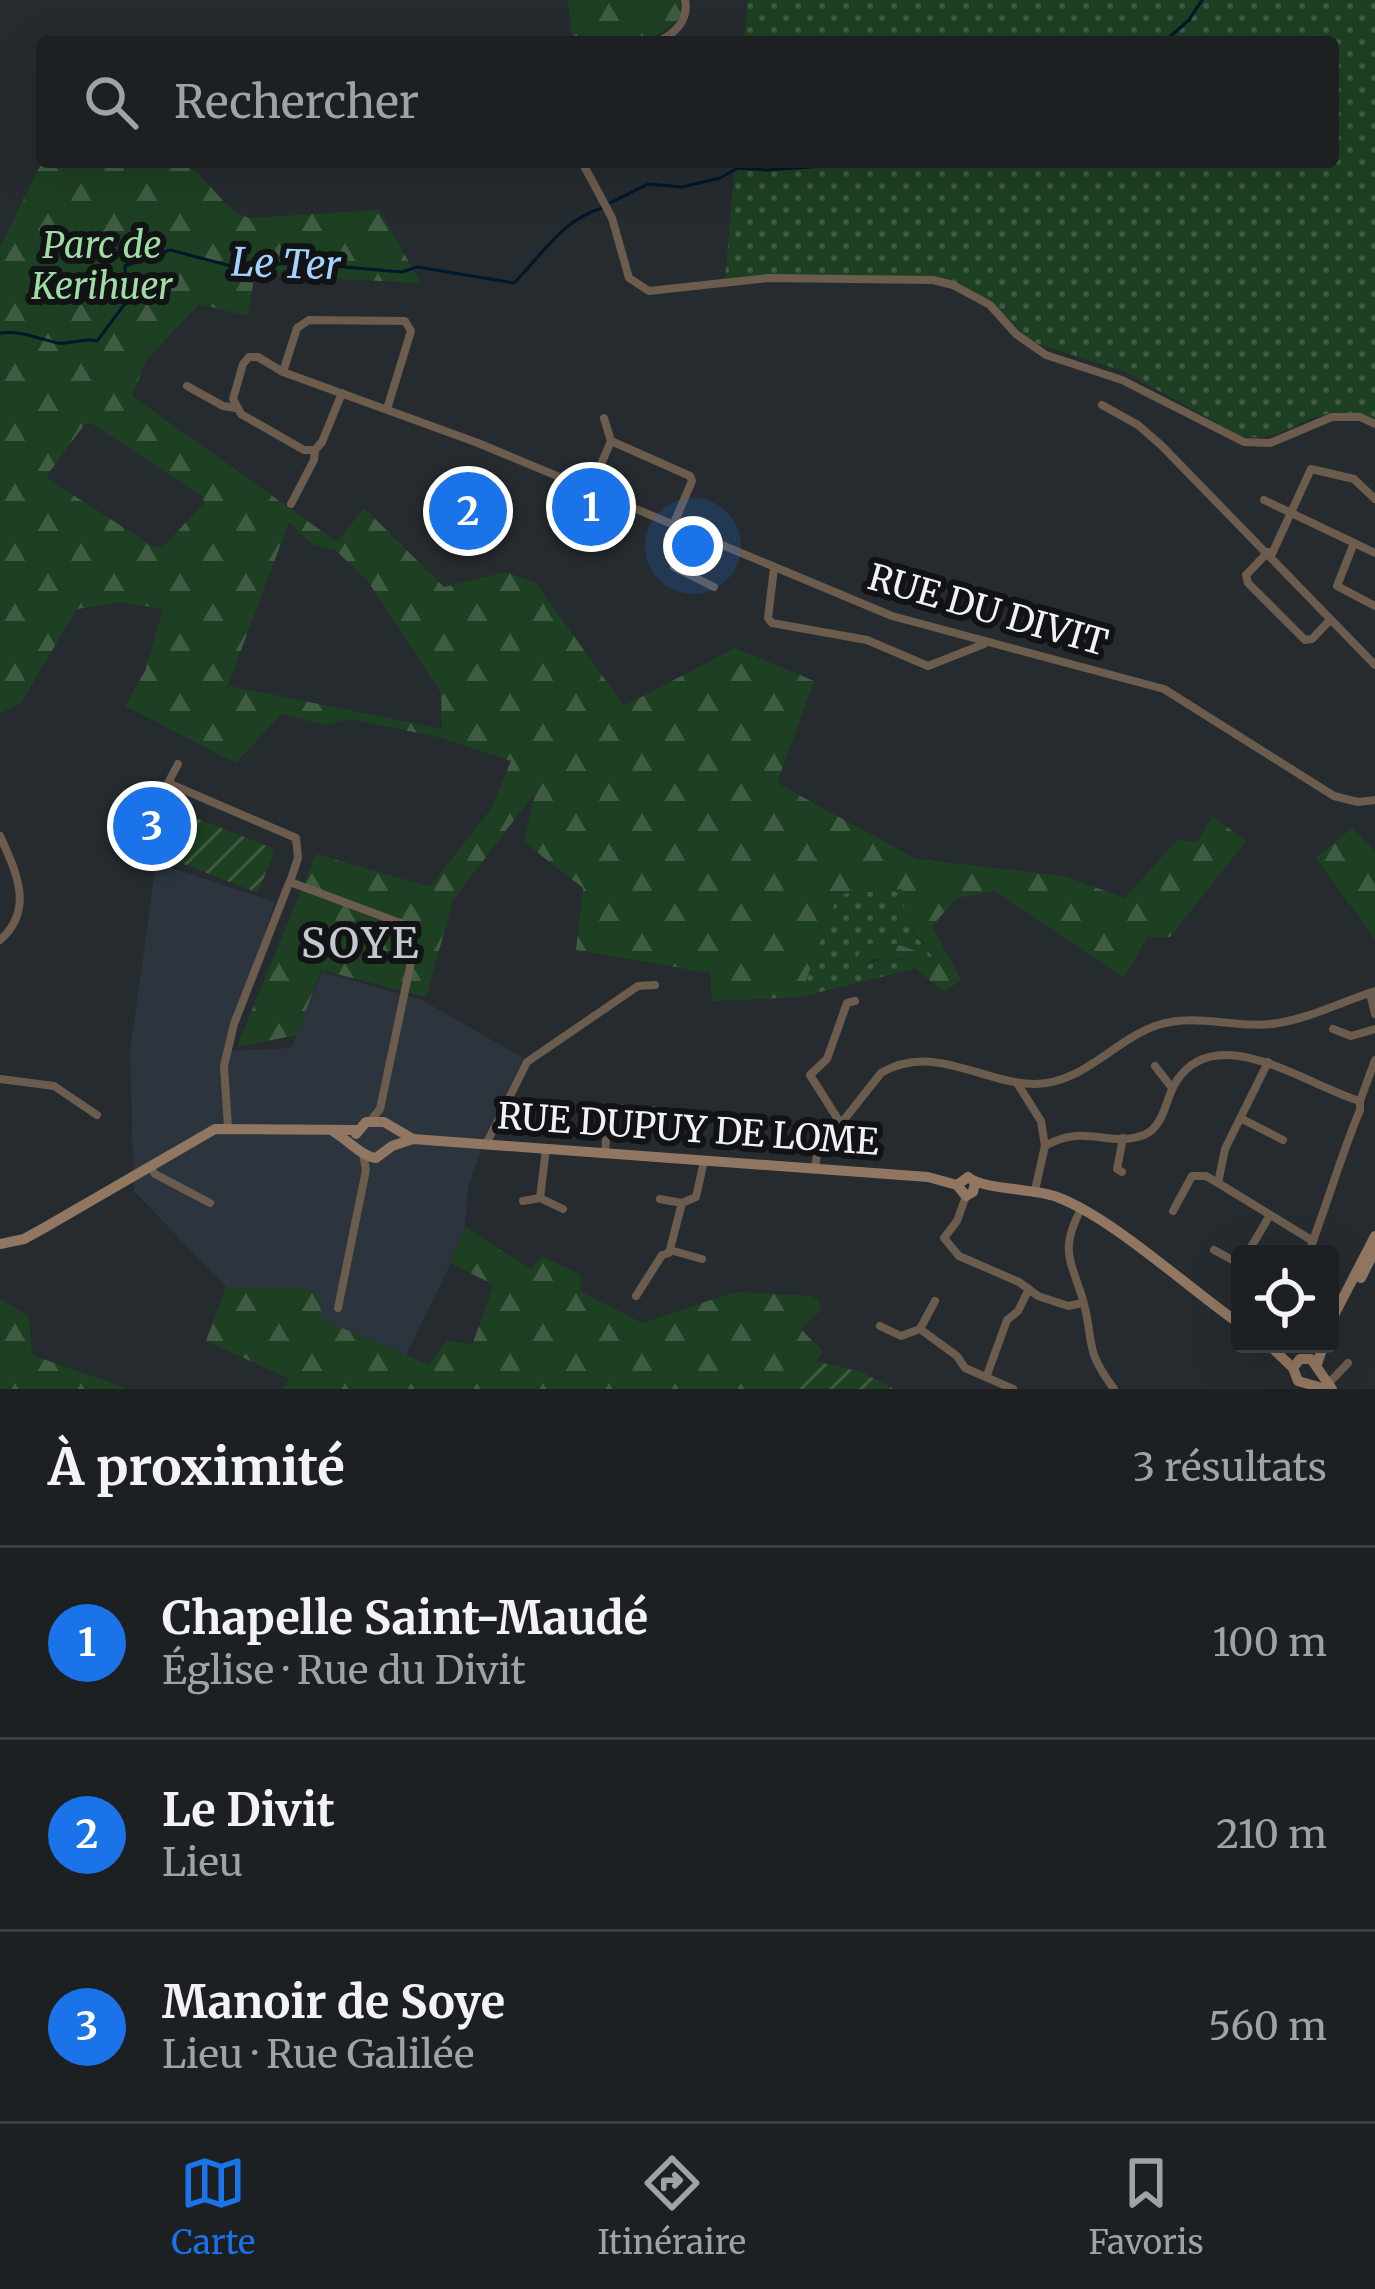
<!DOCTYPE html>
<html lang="fr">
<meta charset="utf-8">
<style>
body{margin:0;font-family:Merriweather,serif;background:#292d30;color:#f1f3f6}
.controls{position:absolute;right:36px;bottom:36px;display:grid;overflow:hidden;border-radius:12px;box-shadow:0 12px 48px #0002}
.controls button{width:108px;height:108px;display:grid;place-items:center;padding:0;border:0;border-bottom:3px solid #3a3e41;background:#1c2023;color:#f1f3f6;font:60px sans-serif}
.you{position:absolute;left:693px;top:546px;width:42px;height:42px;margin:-30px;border:9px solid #fff;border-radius:50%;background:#1a73e8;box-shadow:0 0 0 18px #1a73e833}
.badge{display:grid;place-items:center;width:78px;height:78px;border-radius:50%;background:#1a73e8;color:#fff;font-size:39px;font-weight:700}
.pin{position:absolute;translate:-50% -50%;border:6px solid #fff;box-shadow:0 3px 12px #0006}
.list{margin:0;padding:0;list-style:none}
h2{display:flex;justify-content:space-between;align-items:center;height:156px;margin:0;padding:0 48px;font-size:51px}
h2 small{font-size:39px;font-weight:400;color:#a0a3a6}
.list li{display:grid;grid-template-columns:78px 1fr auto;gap:36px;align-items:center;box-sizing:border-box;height:192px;padding:0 48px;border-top:3px solid #3a3e41}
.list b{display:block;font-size:45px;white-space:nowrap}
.list p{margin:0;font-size:39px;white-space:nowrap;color:#a0a3a6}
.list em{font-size:39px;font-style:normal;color:#a0a3a6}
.icon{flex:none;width:66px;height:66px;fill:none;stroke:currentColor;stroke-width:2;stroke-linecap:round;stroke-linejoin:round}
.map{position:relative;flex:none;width:1375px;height:1389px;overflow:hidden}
.search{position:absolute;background:#1c2023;box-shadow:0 12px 48px #0002;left:36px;right:36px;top:36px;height:132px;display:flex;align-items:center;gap:30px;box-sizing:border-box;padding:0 42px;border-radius:12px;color:#a0a3a6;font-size:45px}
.sheet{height:732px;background:#1c2023}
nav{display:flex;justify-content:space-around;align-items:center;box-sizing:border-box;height:168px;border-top:3px solid #3a3e41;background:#1c2023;font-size:33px;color:#a0a3a6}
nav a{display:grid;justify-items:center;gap:6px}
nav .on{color:#1a73e8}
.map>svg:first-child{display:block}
</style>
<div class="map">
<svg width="1375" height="1389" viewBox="0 0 1375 1389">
<defs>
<pattern id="grass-dots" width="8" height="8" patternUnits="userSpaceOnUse" patternTransform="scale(3)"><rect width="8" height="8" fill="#1e4022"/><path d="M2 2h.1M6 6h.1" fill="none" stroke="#3f5c43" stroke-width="1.8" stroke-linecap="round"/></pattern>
<pattern id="forest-firs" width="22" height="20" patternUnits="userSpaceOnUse" patternTransform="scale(3)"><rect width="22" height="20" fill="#1e4022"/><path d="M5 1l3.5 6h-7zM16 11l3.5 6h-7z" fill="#3f5c43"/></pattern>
<pattern id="garden-furrows" width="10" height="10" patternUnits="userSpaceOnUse" patternTransform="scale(3)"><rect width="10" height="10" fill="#1e4022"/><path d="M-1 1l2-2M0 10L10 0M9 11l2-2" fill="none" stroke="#3f5c43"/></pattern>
</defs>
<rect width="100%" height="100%" fill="#262b2f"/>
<!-- built -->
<path fill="#2c353e" d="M 156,863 L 275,902 L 227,1051 L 291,1048 L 322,972 L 422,1000 L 523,1058 L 487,1131 L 468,1189 L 465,1227 L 451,1263 L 406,1355 L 322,1320 L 294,1287 L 226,1287 L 134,1191 L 130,1052 Z"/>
<!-- grass -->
<g fill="url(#grass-dots)">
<path d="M 748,0 L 1375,0 L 1375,418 C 1355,414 1335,410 1316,417 C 1285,428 1276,442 1241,436 L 1123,371 L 1032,342 L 989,299 L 935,277 L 767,275 L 725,280 L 735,162 L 1333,162 L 1333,42 L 744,42 Z"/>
<path d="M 903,889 L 912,931 L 938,964 C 914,948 893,939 864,945 L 856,974 C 876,957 895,952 917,968 L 800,997 L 838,894 Z"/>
</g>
<!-- forest -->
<g fill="url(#forest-firs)" fill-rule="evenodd">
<path d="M 568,0 L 679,0 L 683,13 C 656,51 613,42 572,42 Z"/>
<path d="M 42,161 L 176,162 C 208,170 217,207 249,218 L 379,210 L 421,283 L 255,275 L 247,316 L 199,304 L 146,360 L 132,396 L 337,542 L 364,508 L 444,587 L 506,572 L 536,583 L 624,706 L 735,648 L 814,681 L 777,783 L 916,859 L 1063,876 L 1125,898 L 1177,840 L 1197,842 L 1212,816 L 1246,841 L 1170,937 L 1147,937 L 1124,978 L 995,891 L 957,898 L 932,926 L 961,980 L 944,992 L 903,958 L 874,959 L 857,974 L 851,969 L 864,945 C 892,939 911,948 936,961 L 906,921 L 902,889 L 838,894 L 800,997 L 712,1001 L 710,973 L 576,950 L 583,888 L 524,842 L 536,791 L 453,900 L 426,997 L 321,970 L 297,1035 L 237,1047 L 316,854 L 430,887 L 491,809 L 511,761 L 438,737 L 350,719 L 326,725 L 281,714 L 236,763 L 125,706 L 145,671 L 163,609 L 121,602 L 77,609 L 20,704 L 0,713 L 0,248 ZM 91,423 L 203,497 L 204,503 L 163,547 L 154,547 L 48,479 L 48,474 L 84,425 ZM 289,522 L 313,545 L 335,550 L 367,580 L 441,693 L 442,729 L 229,686 L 223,698 Z"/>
<path d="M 1352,828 L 1375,851 L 1375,939 L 1316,858 Z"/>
<path d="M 465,1227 L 531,1269 L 543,1257 L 580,1274 L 581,1292 L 642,1323 L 735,1292 L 811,1296 L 819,1300 L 821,1310 L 801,1329 L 823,1352 L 788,1389 L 283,1389 L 290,1379 L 206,1341 L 226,1287 L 294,1287 L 317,1293 L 323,1320 L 429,1365 L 447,1340 L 472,1345 L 494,1285 L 451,1263 Z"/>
<path d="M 0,1299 L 29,1316 L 32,1355 L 128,1389 L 0,1389 Z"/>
</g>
<!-- garden -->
<g fill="url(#garden-furrows)">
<path d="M 183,813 L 275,849 L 258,893 L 166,857 Z"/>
<path d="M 815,1361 L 861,1372 L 894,1389 L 788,1389 Z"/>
</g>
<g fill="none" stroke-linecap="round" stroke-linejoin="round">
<!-- stream -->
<g stroke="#00172c" stroke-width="3">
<path d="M 1164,42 L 1189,20 L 1202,0"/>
<path d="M 610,203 L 648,184 L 682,187 L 720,178 L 738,168 L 767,170 L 882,162"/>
<path d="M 0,333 C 21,330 38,339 58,343 C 72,345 83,337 97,341 L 127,301 L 125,266 L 170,250 L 231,266 L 299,263 L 402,272 L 417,267 L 514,283 C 542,255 562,220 602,208"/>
</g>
<!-- street -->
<g stroke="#6c5c4e" stroke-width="8">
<path d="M 658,42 C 675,33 689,21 685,0"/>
<path d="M 582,162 L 612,218 L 629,278 L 649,291 L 768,278 L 933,280 L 953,285 L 990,305 L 1016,334 L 1046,355 L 1122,380 L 1244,442 L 1270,443 L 1332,417 L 1360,417 L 1375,424"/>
<path d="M 283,372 L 297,328 L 309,320 L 405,321 L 411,331 L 387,409"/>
<path d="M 187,386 L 223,406 L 236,408"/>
<path d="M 342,393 L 322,442 L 315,450 L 304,450 L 241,414 L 233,399 L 243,364 L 249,357 L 258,357 L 283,372 L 478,443 L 892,616 L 1164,689 L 1334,796 L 1358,802 L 1375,800"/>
<path d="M 1102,405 L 1138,425 L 1161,445 L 1375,665"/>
<path d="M 604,418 L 611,441"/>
<path d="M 590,490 L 611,441 L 690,476 L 692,481 L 674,523"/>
<path d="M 1264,500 L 1375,553"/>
<path d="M 291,504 L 314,460 L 315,450"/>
<path d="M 686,529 L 673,556 L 674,567 L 714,587"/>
<path d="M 1354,543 L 1337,586 L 1375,606"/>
<path d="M 1268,552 L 1246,575 L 1248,583 L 1305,640 L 1312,639 L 1330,620"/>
<path d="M 1271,556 L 1311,469 L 1354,479 L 1375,499"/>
<path d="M 774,568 L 768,618 L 772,623 L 867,640 L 928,666 L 984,644"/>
<path d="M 178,764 L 168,783 L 296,838 L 298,858 L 290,882 L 403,924 L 414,948 L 380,1109 L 371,1120"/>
<path d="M 0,836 C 16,871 35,910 0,940"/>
<path d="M 1370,993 L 1375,1014"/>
<path d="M 1333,1029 L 1351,1036 L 1375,1029"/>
<path d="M 1268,1062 L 1225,1149 L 1218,1183 L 1313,1241"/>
<path d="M 1155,1066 L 1172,1088"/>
<path d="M 0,1079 L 54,1086 L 97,1115"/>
<path d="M 1017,1083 L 1041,1121 L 1045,1146"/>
<path d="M 1242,1119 L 1283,1140"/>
<path d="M 841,1124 L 810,1075 L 827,1059 L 847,1003 L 855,1001"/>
<path d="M 228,1127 L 224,1066 L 234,1024 L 289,883"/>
<path d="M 486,1144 L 527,1062 L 638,986 L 655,985"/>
<path d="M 605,1153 L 608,1114 L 614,1108 L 663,1111"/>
<path d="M 150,1167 L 155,1174 L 210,1203"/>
<path d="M 815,1168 L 817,1154 L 881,1073 C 932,1042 982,1083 1034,1084 C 1082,1085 1115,1039 1158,1025 C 1198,1012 1238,1030 1278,1023 C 1310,1018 1344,1001 1375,991"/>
<path d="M 1122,1172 L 1117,1169 L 1123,1138"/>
<path d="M 1035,1190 L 1045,1146 C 1085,1123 1109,1148 1144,1135 C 1165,1126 1165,1099 1176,1082 C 1216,1018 1308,1086 1360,1101"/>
<path d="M 966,1196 L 957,1221 L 944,1238 L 959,1256 L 1019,1282 L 1038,1296 L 1068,1306 L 1083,1303"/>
<path d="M 540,1198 L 563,1209"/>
<path d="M 660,1199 L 682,1203"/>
<path d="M 523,1201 L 540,1198 L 546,1149"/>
<path d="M 1081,1209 C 1059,1251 1071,1260 1083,1300 C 1095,1344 1083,1347 1114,1389"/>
<path d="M 1173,1211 L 1192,1176 L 1206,1176 L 1218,1183"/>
<path d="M 670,1250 L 702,1259"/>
<path d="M 1214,1250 L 1240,1264"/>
<path d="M 1247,1254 L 1270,1215"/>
<path d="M 1308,1254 C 1327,1205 1340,1158 1360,1110 L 1360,1101 L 1375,1060"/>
<path d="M 1240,1267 L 1236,1278 L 1240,1282"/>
<path d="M 636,1296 L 662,1255 L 669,1253 L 682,1203 L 696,1197 L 704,1161"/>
<path d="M 338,1308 L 366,1170 L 363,1154"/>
<path d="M 880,1326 L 901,1336 L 920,1329 L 957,1356 L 965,1368 L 1013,1389"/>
<path d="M 920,1329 L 935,1301"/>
<path d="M 987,1375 L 1007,1320 L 1018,1311 L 1029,1289"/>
<path d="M 1328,1384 L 1348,1363"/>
</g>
<!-- secondary -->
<g stroke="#917761" stroke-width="10">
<path d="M 334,1132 C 348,1140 361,1156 376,1158 L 392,1146 L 413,1139 L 928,1177 L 957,1185 L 966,1196 L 973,1192 L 975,1183"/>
<path d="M 356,1134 L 366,1122 L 384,1122 L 413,1139"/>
<path d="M 957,1185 L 968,1177 C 983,1190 1034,1188 1057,1197 C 1113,1218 1188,1288 1240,1324"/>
<path d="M 0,1244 L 24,1239 L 44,1228 L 215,1129 L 358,1130"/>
<path d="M 1361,1278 L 1375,1250"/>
<path d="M 1330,1323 L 1375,1236"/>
<path d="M 1268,1344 L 1293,1368 L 1298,1381 L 1326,1389"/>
<path d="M 1317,1364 L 1324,1344"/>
<path d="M 1293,1368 L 1300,1359 L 1311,1359 L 1332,1389"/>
</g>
</g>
<g text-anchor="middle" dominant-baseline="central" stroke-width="12" stroke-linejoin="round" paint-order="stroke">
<!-- park labels -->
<g font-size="36" font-style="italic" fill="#a1dca4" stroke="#111315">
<text x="102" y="245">Parc de<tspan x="102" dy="41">Kerihuer</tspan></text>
</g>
<!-- street labels -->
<g font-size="36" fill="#f0f3f5" stroke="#111315">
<text transform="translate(988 610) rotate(16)">RUE DU DIVIT</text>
<text transform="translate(688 1129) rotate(4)">RUE DUPUY DE LOME</text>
</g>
<!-- water labels -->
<g font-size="39" font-style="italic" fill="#a4d4fe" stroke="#111315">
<text transform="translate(286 264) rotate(2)">Le Ter</text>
</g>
<!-- quarter labels -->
<g font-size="42" letter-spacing="3" fill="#c4c9cf" stroke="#111315">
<text x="361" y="943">SOYE</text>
</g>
</g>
</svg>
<div class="controls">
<button><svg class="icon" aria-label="locate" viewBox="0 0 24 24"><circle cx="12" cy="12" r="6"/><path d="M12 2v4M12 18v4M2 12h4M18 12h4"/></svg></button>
</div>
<div class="you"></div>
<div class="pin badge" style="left:591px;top:507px">1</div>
<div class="pin badge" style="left:468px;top:511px">2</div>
<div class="pin badge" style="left:152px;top:826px">3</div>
<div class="search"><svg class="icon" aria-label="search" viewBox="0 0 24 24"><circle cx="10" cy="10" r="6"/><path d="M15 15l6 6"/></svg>Rechercher</div>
</div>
<section class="sheet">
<h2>À proximité<small>3 résultats</small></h2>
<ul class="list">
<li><span class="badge">1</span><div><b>Chapelle Saint-Maudé</b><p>Église · Rue du Divit</p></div><em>100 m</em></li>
<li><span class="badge">2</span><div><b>Le Divit</b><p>Lieu</p></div><em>210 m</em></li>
<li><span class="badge">3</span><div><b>Manoir de Soye</b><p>Lieu · Rue Galilée</p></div><em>560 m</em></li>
</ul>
</section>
<nav>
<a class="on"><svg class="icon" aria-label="map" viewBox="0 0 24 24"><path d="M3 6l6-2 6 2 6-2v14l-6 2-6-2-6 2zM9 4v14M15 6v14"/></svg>Carte</a>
<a><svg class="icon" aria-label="directions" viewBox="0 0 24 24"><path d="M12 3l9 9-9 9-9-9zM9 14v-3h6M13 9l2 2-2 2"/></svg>Itinéraire</a>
<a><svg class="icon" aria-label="saved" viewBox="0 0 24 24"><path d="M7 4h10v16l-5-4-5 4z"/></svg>Favoris</a>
</nav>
